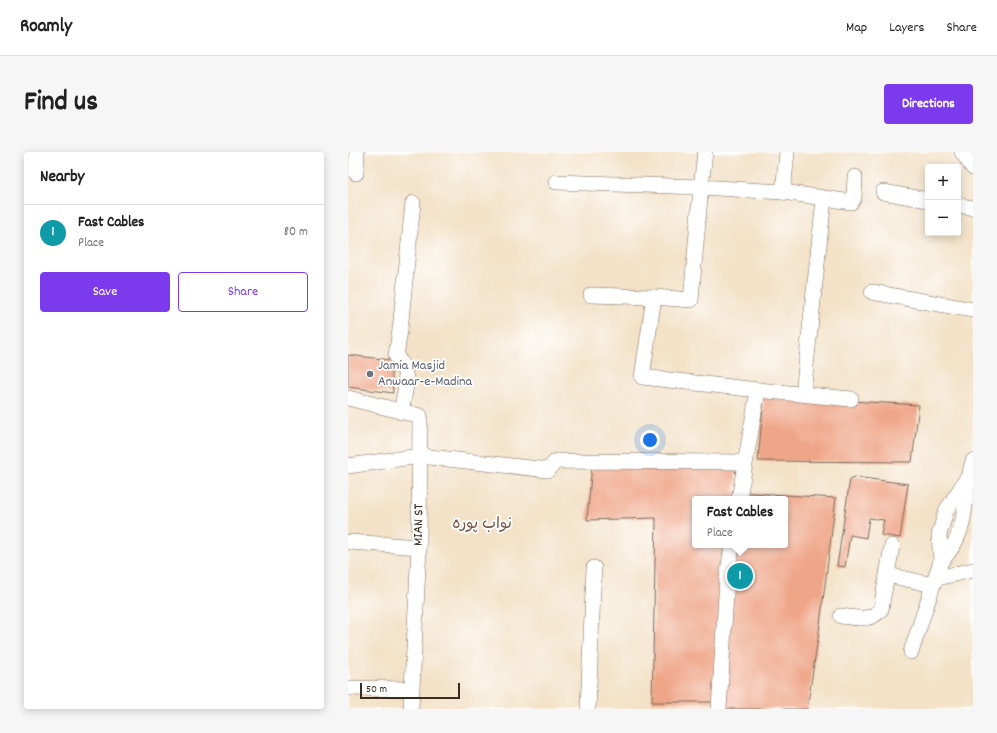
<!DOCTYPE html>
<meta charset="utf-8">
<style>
body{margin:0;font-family:Dekko,"Playpen Sans Arabic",sans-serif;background:#f6f6f6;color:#222}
.controls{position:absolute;right:12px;top:12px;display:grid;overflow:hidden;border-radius:4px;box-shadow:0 2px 10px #0003}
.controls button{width:36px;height:36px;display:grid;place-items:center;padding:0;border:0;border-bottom:1px solid #e0e0e0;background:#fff;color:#222;font:20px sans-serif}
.scale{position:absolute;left:12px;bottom:10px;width:100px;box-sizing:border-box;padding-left:4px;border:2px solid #3b2a1e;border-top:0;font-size:11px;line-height:14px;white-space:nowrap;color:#3b2a1e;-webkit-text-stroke:3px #fff;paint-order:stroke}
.you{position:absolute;left:302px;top:288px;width:14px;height:14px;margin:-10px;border:3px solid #fff;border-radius:50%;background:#1a73e8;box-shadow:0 0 0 6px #1a73e833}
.badge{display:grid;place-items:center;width:26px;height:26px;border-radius:50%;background:#7c3aed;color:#fff;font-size:13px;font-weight:700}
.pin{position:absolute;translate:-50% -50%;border:2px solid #fff;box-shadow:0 1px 4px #0006}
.popup{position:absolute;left:344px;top:344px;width:96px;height:52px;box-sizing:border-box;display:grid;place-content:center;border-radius:4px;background:#fff;filter:drop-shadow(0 1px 3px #0005);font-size:13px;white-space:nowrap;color:#767676}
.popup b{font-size:15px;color:#222}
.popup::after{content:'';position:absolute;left:50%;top:100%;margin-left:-8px;border:8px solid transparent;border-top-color:#fff}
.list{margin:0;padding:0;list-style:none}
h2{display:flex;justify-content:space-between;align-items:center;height:52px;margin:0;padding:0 16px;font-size:17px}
h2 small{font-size:13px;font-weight:400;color:#767676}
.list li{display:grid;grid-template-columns:26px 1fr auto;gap:12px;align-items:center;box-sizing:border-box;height:56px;padding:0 16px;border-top:1px solid #e0e0e0}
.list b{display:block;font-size:15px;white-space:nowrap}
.list p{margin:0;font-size:13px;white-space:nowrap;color:#767676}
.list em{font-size:13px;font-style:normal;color:#767676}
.actions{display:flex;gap:8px;padding:12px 16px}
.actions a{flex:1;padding:9px 0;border:1px solid #7c3aed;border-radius:4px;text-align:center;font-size:14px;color:#7c3aed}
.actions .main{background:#7c3aed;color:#fff}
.map{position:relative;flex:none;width:625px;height:557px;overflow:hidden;border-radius:4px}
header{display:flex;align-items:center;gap:24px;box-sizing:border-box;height:56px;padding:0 20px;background:#fff;border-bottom:1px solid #e0e0e0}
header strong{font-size:19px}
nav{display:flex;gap:22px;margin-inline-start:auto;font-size:14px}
.intro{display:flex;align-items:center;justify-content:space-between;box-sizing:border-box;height:96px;padding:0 24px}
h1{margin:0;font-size:28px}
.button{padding:10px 18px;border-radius:4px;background:#7c3aed;color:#fff;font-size:14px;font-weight:700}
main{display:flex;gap:24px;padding:0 24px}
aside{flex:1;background:#fff;border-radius:4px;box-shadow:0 2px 10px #0003}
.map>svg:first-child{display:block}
</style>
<header>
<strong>Roamly</strong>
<nav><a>Map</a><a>Layers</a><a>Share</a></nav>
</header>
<div class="intro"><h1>Find us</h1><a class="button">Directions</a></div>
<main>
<aside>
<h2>Nearby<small></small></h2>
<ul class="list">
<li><span class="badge" style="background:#0f9aa8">1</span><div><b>Fast Cables</b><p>Place</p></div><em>80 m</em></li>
</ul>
<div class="actions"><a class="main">Save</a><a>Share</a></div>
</aside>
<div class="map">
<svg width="625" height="557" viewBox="0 0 625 557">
<rect width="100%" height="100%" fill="#fff"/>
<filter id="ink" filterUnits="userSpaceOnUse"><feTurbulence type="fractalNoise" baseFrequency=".025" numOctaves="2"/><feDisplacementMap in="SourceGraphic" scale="8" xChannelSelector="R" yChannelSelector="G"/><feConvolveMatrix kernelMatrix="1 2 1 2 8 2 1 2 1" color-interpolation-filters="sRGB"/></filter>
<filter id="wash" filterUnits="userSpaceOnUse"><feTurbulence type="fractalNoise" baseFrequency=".012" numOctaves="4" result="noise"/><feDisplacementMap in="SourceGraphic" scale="16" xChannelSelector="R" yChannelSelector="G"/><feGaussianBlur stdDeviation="0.9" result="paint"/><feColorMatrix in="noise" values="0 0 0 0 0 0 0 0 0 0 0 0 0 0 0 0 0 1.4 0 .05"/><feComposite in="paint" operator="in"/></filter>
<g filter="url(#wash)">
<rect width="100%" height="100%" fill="#f3e2c8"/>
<g id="blocks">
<!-- building -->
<g fill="#efa688" fill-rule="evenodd">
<path d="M 0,203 L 43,208 L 45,241 L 0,235 Z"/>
<path d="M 416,244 L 571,253 L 564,310 L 410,309 Z"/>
<path d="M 244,312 L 388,314 L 387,340 L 488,346 L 471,480 L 459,557 L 375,557 L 375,550 L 304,550 L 308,366 L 239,368 ZM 347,347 L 437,347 L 437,393 L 347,393 Z"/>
<path d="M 507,325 L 560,332 L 552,386 L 533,383 L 536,368 L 521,366 L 518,386 L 502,383 L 497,415 L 489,414 L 502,327 Z"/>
</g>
</g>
</g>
<g filter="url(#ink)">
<use href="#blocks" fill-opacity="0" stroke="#7b6a5a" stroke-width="1"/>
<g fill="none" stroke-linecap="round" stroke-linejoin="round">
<!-- minor casing -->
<g stroke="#7b6a5a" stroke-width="16">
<g id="minor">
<path d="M 357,0 L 353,35 L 435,40 L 439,0"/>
<path d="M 614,0 L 625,16"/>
<path d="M 8,21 L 9,0"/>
<path d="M 208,30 L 353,35 L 343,148 L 306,145"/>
<path d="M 435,40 L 503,50 L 506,46 L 507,25"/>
<path d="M 535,40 L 580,48"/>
<path d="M 610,53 L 625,56"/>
<path d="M 524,140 L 625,158"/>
<path d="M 243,143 L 306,145 L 294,225 L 410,238 L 391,347"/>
<path d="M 410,238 L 503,247"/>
<path d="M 455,242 L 476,47"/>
<path d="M 0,246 L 72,264 L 71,395 L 63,557"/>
<path d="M 53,260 C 57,238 64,223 48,204 L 52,178 L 65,51"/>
<path d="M 0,314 L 72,304 L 200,318 L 208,309 L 397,310"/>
<path d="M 2,390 L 71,395"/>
<path d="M 593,409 C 624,378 613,346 625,309"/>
<path d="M 540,423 L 585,433"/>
<path d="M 589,426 L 625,418"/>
<path d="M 493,464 C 508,466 523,470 533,457 L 544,394"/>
<path d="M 563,500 L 593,409 L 591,383 L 598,359 L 619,326"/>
<path d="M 0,536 L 63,537"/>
<path d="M 240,557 L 246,416"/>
<path d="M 371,557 L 379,426 L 384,393"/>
</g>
</g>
<!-- minor -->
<use href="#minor" stroke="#fff" stroke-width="15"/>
</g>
</g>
<!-- markers -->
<circle fill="#6b7280" stroke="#fff" stroke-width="1.5" cx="22" cy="222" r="4"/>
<g text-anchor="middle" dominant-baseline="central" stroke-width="3.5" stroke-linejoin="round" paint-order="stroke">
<!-- worship labels -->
<g font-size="14" fill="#5b616d" stroke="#fff" text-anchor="start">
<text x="30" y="214">Jamia Masjid<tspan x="30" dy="16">Anwaar-e-Madina</tspan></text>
</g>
<!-- street labels -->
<g font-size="14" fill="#3b2a1e" stroke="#fff">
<text transform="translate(71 373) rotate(-89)">MIAN ST</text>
</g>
<!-- quarter labels -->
<g font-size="16" fill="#7a5543" stroke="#fff">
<text x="134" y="372">نواب پورہ</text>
</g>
</g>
</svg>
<div class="controls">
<button>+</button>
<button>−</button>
</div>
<div class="scale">50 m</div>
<div class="you"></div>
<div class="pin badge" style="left:392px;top:424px;background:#0f9aa8">1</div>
<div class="popup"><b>Fast Cables</b>Place</div>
</div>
</main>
